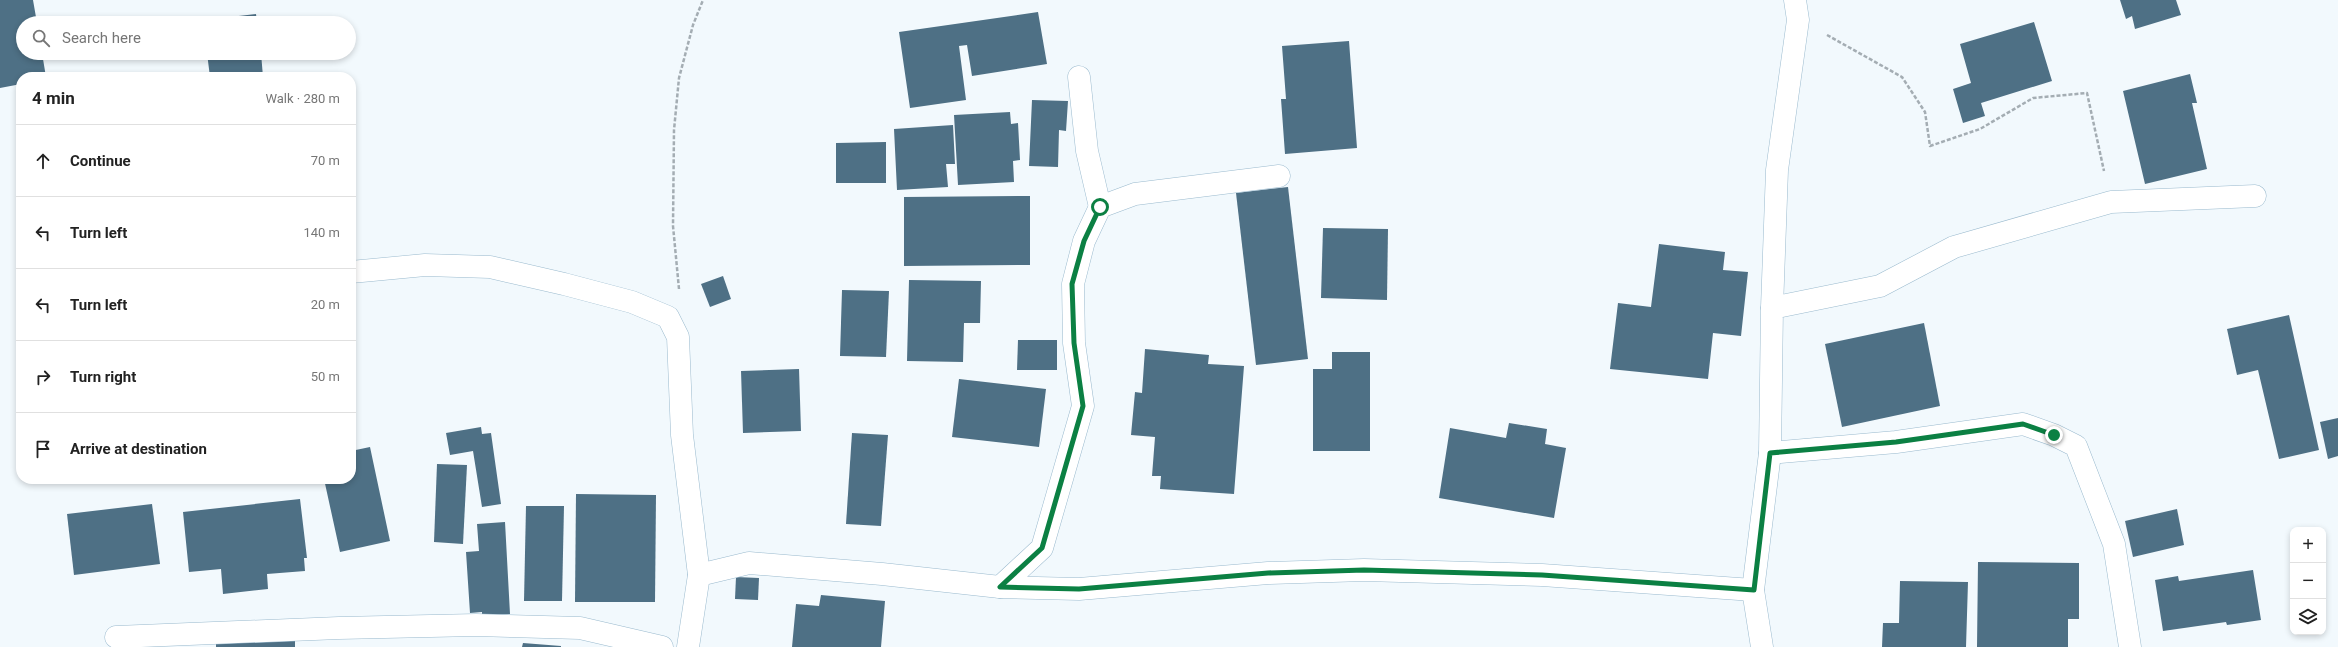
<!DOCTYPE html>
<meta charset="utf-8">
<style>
body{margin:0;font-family:Roboto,sans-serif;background:#f2f2f2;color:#222}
.controls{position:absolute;right:12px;bottom:12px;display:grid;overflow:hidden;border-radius:8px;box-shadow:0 2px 6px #0003}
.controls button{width:36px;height:36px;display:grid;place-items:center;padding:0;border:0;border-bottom:1px solid #e0e0e0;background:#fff;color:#222;font:20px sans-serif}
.stop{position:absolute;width:12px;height:12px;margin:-9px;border:3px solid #0b8043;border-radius:50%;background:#fff}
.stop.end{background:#0b8043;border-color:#fff;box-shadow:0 1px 4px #0008}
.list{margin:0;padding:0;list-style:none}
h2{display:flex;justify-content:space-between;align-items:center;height:52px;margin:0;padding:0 16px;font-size:17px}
h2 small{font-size:13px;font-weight:400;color:#767676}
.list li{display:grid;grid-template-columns:26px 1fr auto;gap:12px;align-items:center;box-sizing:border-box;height:72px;padding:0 16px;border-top:1px solid #e0e0e0}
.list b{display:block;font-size:15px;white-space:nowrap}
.list em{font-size:13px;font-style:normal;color:#767676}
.icon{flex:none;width:22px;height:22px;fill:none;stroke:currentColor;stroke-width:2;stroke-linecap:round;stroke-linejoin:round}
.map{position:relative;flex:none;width:2338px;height:647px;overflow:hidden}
.search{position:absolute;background:#fff;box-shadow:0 2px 6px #0003;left:16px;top:16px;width:340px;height:44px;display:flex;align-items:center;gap:10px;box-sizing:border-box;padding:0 14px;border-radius:22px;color:#767676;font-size:15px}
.panel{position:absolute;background:#fff;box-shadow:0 2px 6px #0003;left:16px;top:72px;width:340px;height:412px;border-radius:16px}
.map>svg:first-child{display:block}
</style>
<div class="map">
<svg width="2338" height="647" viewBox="0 0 2338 647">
<rect width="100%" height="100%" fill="#f2f9fd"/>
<!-- building -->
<g fill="#4e7085">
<path d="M 0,0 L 33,0 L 37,23 L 23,23 L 23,53 L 42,53 L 46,77 L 21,77 L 21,84 L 0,88 Z"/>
<path d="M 2120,0 L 2176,0 L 2181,15 L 2135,29 L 2132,16 L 2126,19 Z"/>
<path d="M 1038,12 L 1047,64 L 972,76 L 967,45 L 959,46 L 966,100 L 910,108 L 899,32 Z"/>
<path d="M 256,14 L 257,23 L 204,23 L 204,20 Z"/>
<path d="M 2034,22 L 2052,81 L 1981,103 L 1985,116 L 1963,123 L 1953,89 L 1971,83 L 1960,44 Z"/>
<path d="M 1349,41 L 1357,148 L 1285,154 L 1281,99 L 1286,99 L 1282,46 Z"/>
<path d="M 207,53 L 261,53 L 263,77 L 210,77 Z"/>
<path d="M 2190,74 L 2197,103 L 2192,103 L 2207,169 L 2145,184 L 2123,91 Z"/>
<path d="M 1032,100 L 1068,101 L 1066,131 L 1059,130 L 1058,167 L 1029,166 Z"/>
<path d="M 1010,112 L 1011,124 L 1018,123 L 1020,160 L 1013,161 L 1014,182 L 958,185 L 954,115 Z"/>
<path d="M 953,125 L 955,164 L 946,164 L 948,187 L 897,190 L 894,129 Z"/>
<path d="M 886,142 L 886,183 L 836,183 L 836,143 Z"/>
<path d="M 1288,187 L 1308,359 L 1256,365 L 1236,193 Z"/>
<path d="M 1030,196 L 1030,265 L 904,266 L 904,197 Z"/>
<path d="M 1323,228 L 1388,229 L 1387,300 L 1321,298 Z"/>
<path d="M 1659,244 L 1725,252 L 1723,270 L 1748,272 L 1741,336 L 1713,333 L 1708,379 L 1610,369 L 1618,303 L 1651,307 Z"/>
<path d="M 723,276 L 731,299 L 710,307 L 701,284 Z"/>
<path d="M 909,280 L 981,281 L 980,323 L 964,323 L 963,362 L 907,361 Z"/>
<path d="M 842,290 L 889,291 L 886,357 L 840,356 Z"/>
<path d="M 2289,315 L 2319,450 L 2279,459 L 2258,370 L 2237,375 L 2227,329 Z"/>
<path d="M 1924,323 L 1940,406 L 1842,427 L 1825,344 Z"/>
<path d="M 1018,340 L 1057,340 L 1057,370 L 1017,370 Z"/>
<path d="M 1145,349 L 1209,355 L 1208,364 L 1244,366 L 1234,494 L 1160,489 L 1161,476 L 1152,476 L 1155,437 L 1131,435 L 1135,392 L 1142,393 Z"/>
<path d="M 1332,352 L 1370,352 L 1370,451 L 1313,451 L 1313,369 L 1332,369 Z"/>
<path d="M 799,369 L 801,431 L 743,433 L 741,371 Z"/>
<path d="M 959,379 L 1046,389 L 1039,447 L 952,437 Z"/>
<path d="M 2338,418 L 2338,456 L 2328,459 L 2320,422 Z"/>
<path d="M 1509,423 L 1547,429 L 1545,444 L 1566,448 L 1554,518 L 1439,498 L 1450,428 L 1506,438 Z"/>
<path d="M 481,427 L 482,434 L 491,433 L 501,504 L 482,507 L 473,451 L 450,455 L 446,433 Z"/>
<path d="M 852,433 L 888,435 L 881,526 L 846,524 Z"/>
<path d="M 370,447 L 390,541 L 340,552 L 324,479 L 351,479 L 351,451 Z"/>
<path d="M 437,464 L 467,465 L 463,544 L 434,542 Z"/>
<path d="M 576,494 L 656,495 L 655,602 L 575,602 Z"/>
<path d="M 300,499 L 307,558 L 304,558 L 305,571 L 267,574 L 268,589 L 223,594 L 221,569 L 189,572 L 183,512 Z"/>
<path d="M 152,504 L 160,564 L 74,575 L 67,514 Z"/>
<path d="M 526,506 L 564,506 L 562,601 L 524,601 Z"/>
<path d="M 2177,509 L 2184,545 L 2133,557 L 2125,521 Z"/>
<path d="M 505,522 L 510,614 L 482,616 L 482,612 L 470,613 L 466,552 L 479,551 L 477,524 Z"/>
<path d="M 1978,562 L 2079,563 L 2079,619 L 2068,619 L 2068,647 L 1977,647 Z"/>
<path d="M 2253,570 L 2261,620 L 2227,625 L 2226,622 L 2163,631 L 2155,580 L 2178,576 L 2179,581 Z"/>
<path d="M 736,577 L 759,578 L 758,600 L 735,599 Z"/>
<path d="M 1900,581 L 1968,582 L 1966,647 L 1882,647 L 1883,623 L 1899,623 Z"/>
<path d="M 821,595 L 885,601 L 881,647 L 792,647 L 796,604 L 819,606 Z"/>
<path d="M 216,638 L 295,639 L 295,647 L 216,647 Z"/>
<path d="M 523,643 L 561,646 L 561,647 L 522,647 Z"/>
</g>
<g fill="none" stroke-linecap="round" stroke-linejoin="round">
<!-- minor casing -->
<g stroke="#9abace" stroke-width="23">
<g id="minor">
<path d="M 1079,77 L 1087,151 L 1100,207"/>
<path d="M 351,272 L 425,265 L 490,267 L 564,284 L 632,302 L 668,317 L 678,337 L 682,435 L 699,575 L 688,647"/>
<path d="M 1772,308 L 1777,170 L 1798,20 L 1795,0"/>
<path d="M 1770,453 L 1896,442 L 2023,424 L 2054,435 L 2076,446 L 2114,544 L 2130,647"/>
<path d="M 699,575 L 749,563 L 882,574 L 1000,587 L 1079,589 L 1268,573 L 1364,570 L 1542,575 L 1753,590"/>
<path d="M 1000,587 L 1042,548 L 1083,406 L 1074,343 L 1073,284 L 1084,241 L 1100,207 L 1135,194 L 1279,176"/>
<path d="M 116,637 L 339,628 L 476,625 L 580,628 L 662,647"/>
<path d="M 1762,647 L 1753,590 L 1770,453 L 1772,308 L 1880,286 L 1954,247 L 2111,202 L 2255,196"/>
</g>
</g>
<!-- path -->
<g stroke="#a4adb3" stroke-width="2.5" stroke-dasharray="4 2" stroke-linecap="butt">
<path d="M 1827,35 L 1902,77 L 1925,112 L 1930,146 L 1980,129 L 2033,98 L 2087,93 L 2104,171"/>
<path d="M 679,289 L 673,226 L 674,130 L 679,78 L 693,25 L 703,0"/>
</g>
<!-- minor -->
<use href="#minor" stroke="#fff" stroke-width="22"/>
</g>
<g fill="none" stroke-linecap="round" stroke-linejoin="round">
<!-- route -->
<path stroke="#0b8043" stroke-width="5" d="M 1100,207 L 1084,241 L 1072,284 L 1074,343 L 1083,406 L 1042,548 L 1000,587 L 1079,589 L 1268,573 L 1364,570 L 1542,575 L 1754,590 L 1770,453 L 1896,442 L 2023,424 L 2054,435"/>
</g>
</svg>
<div class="controls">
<button>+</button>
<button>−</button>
<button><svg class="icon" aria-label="layers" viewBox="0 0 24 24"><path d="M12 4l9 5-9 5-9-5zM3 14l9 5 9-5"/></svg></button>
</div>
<div class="stop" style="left:1100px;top:207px"></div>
<div class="stop end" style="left:2054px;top:435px"></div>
<div class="search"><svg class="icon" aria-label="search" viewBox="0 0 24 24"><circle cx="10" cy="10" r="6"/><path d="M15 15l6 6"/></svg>Search here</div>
<section class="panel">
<h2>4 min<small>Walk · 280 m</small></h2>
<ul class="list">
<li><svg class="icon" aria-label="ahead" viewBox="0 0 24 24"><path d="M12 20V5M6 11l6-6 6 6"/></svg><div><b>Continue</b></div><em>70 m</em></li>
<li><svg class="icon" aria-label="left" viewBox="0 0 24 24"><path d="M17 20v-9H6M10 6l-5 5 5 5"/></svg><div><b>Turn left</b></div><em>140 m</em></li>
<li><svg class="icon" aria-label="left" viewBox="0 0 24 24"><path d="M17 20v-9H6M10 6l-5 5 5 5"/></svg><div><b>Turn left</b></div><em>20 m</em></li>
<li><svg class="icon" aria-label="right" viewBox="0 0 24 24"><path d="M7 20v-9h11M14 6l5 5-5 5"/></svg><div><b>Turn right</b></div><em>50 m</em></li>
<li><svg class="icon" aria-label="arrive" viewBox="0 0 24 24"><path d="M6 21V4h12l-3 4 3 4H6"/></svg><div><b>Arrive at destination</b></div></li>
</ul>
</section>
</div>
